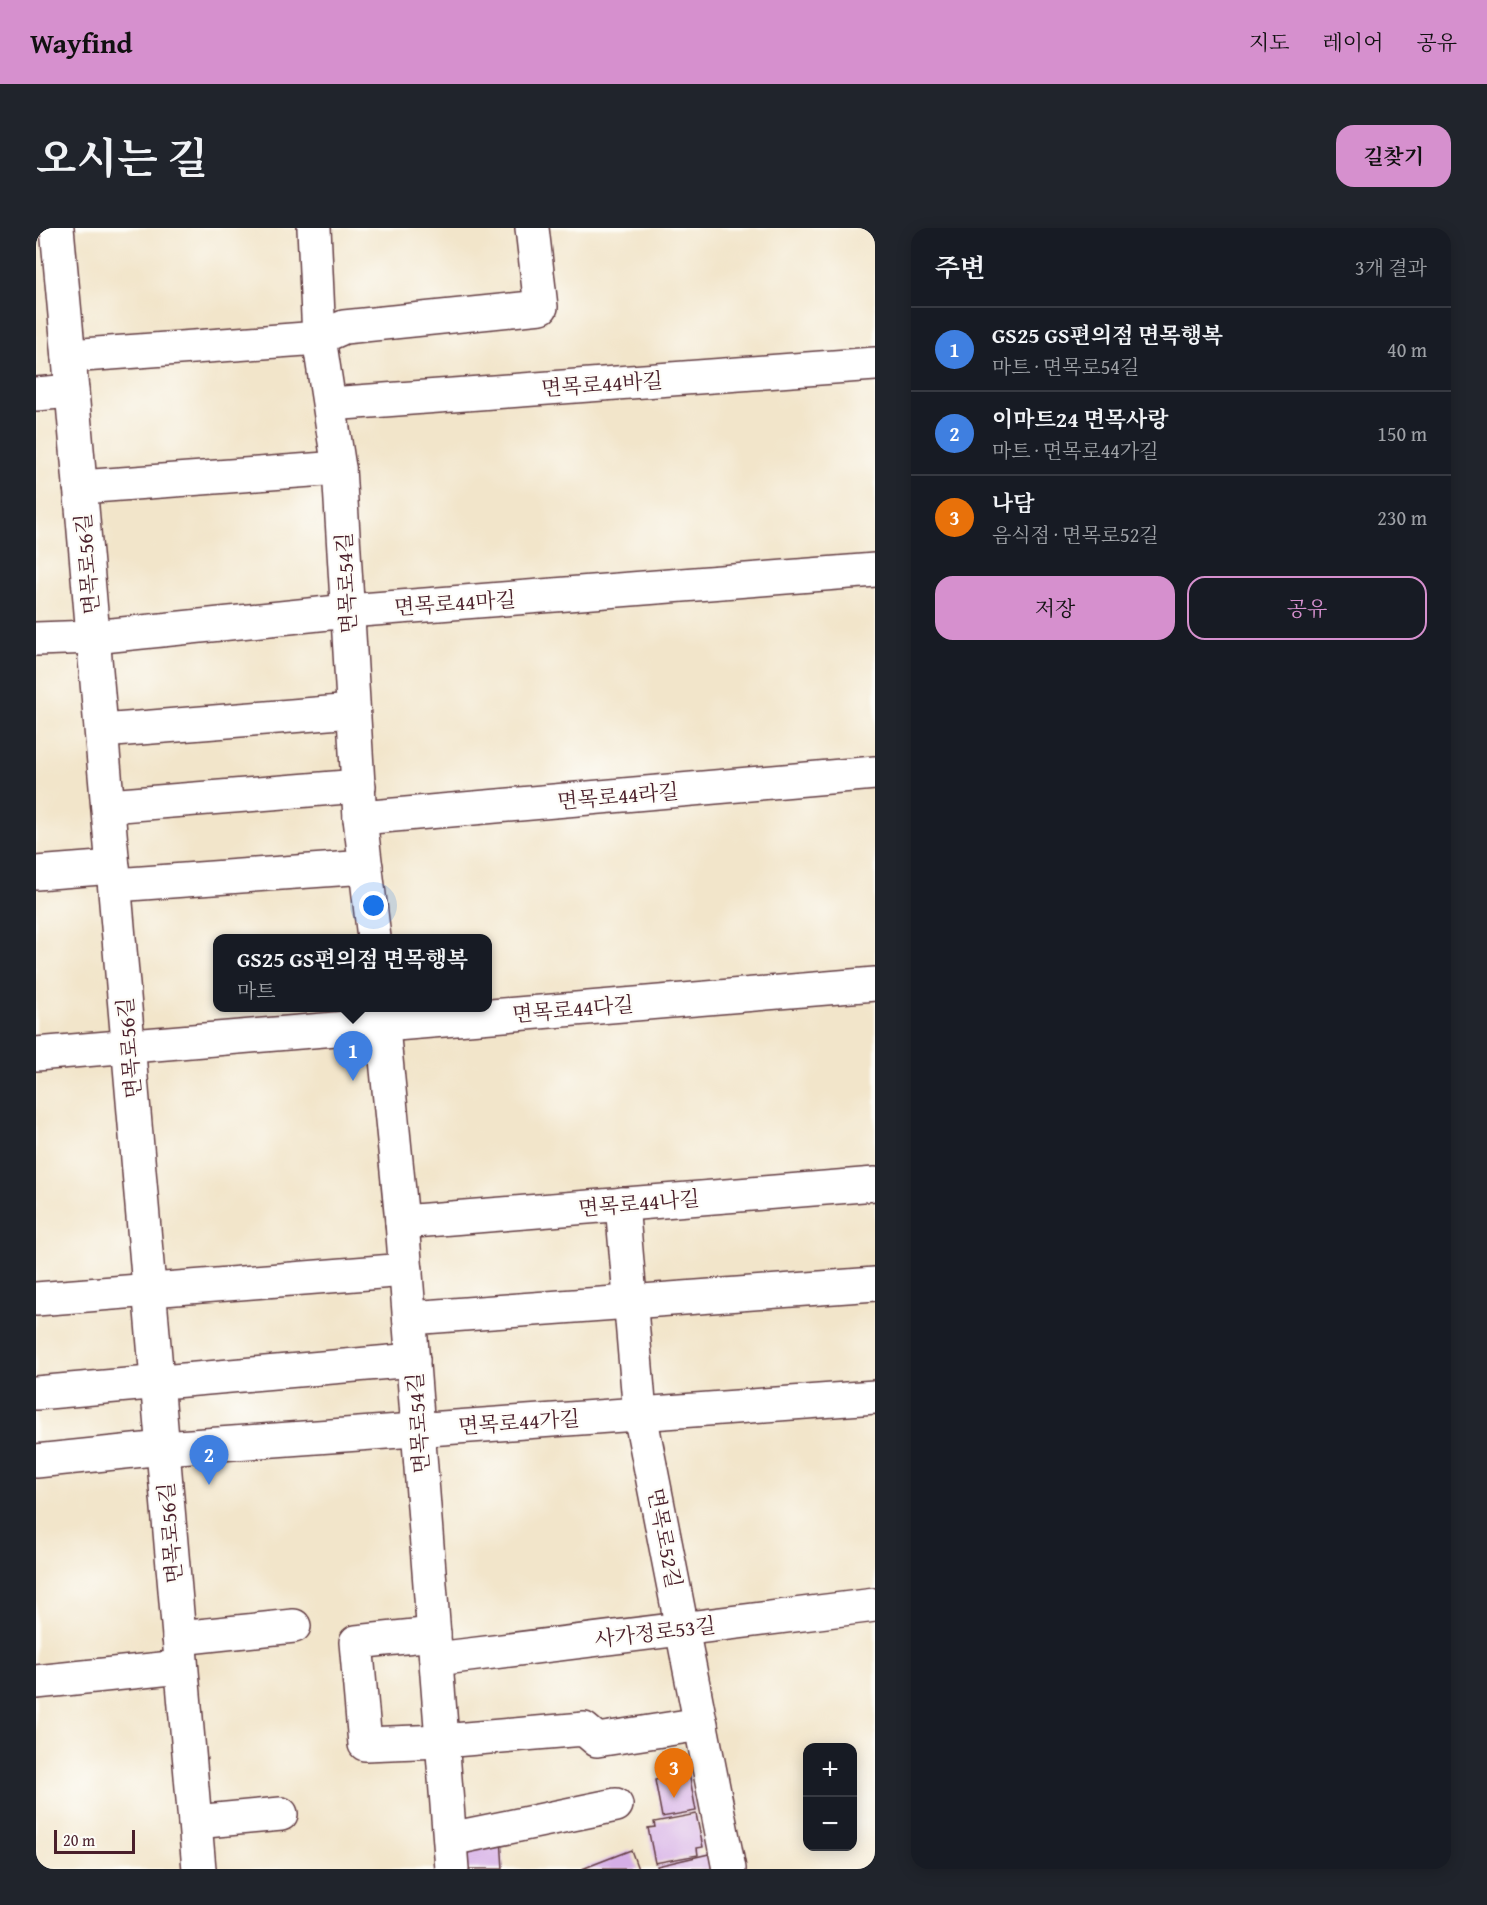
<!DOCTYPE html>
<html lang="ko">
<meta charset="utf-8">
<style>
body{margin:0;font-family:"Gentium Book Plus","Noto Serif KR",serif;background:#20242c;color:#f1f3f6}
.controls{position:absolute;right:18px;bottom:18px;display:grid;overflow:hidden;border-radius:12px;box-shadow:0 3px 15px #0003}
.controls button{width:54px;height:54px;display:grid;place-items:center;padding:0;border:0;border-bottom:2px solid #363941;background:#171b24;color:#f1f3f6;font:30px sans-serif}
.scale{position:absolute;left:18px;bottom:15px;width:81px;box-sizing:border-box;padding-left:6px;border:3px solid #4a1f2b;border-top:0;font-size:16px;line-height:21px;white-space:nowrap;color:#4a1f2b;-webkit-text-stroke:4px #fdfcf7;paint-order:stroke}
.you{position:absolute;left:338px;top:678px;width:21px;height:21px;margin:-15px;border:4px solid #fff;border-radius:50%;background:#1a73e8;box-shadow:0 0 0 9px #1a73e833}
.badge{display:grid;place-items:center;width:39px;height:39px;border-radius:50%;background:#d690ce;color:#fff;font-size:20px;font-weight:700}
.pin{position:absolute;translate:-50% -50px;filter:drop-shadow(0 2px 3px #0008)}
.pin::after{content:'';position:absolute;top:32px;width:21px;height:18px;background:inherit;clip-path:polygon(0 0,100% 0,50% 100%)}
.popup{position:absolute;left:177px;top:706px;width:279px;height:78px;box-sizing:border-box;display:grid;place-content:center;border-radius:12px;background:#171b24;filter:drop-shadow(0 2px 4px #0005);font-size:20px;white-space:nowrap;color:#9ea1a6}
.popup b{font-size:22px;color:#f1f3f6}
.popup::after{content:'';position:absolute;left:50%;top:100%;margin-left:-12px;border:12px solid transparent;border-top-color:#171b24}
.list{margin:0;padding:0;list-style:none}
h2{display:flex;justify-content:space-between;align-items:center;height:78px;margin:0;padding:0 24px;font-size:26px}
h2 small{font-size:20px;font-weight:400;color:#9ea1a6}
.list li{display:grid;grid-template-columns:39px 1fr auto;gap:18px;align-items:center;box-sizing:border-box;height:84px;padding:0 24px;border-top:2px solid #363941}
.list b{display:block;font-size:22px;white-space:nowrap}
.list p{margin:0;font-size:20px;white-space:nowrap;color:#9ea1a6}
.list em{font-size:20px;font-style:normal;color:#9ea1a6}
.actions{display:flex;gap:12px;padding:18px 24px}
.actions a{flex:1;padding:14px 0;border:2px solid #d690ce;border-radius:18px;text-align:center;font-size:21px;color:#d690ce}
.actions .main{background:#d690ce;color:#111}
.map{position:relative;flex:none;width:839px;height:1641px;overflow:hidden;border-radius:18px}
header{display:flex;align-items:center;gap:36px;box-sizing:border-box;height:84px;padding:0 30px;background:#d690ce;color:#111}
header strong{font-size:28px}
nav{display:flex;gap:33px;margin-inline-start:auto;font-size:21px}
.intro{display:flex;align-items:center;justify-content:space-between;box-sizing:border-box;height:144px;padding:0 36px}
h1{margin:0;font-size:42px}
.button{padding:15px 27px;border-radius:18px;background:#d690ce;color:#111;font-size:21px;font-weight:700}
main{display:flex;gap:36px;padding:0 36px}
aside{flex:1;background:#171b24;border-radius:18px;box-shadow:0 3px 15px #0003}
.map>svg:first-child{display:block}
</style>
<header>
<strong>Wayfind</strong>
<nav><a>지도</a><a>레이어</a><a>공유</a></nav>
</header>
<div class="intro"><h1>오시는 길</h1><a class="button">길찾기</a></div>
<main>
<div class="map">
<svg width="839" height="1641" viewBox="0 0 839 1641">
<rect width="100%" height="100%" fill="#fdfcf7"/>
<filter id="ink" filterUnits="userSpaceOnUse"><feTurbulence type="fractalNoise" baseFrequency=".0167" numOctaves="2"/><feDisplacementMap in="SourceGraphic" scale="12" xChannelSelector="R" yChannelSelector="G"/><feConvolveMatrix kernelMatrix="1 2 1 2 8 2 1 2 1" color-interpolation-filters="sRGB"/></filter>
<filter id="wash" filterUnits="userSpaceOnUse"><feTurbulence type="fractalNoise" baseFrequency=".008" numOctaves="4" result="noise"/><feDisplacementMap in="SourceGraphic" scale="24" xChannelSelector="R" yChannelSelector="G"/><feGaussianBlur stdDeviation="1.35" result="paint"/><feColorMatrix in="noise" values="0 0 0 0 0 0 0 0 0 0 0 0 0 0 0 0 0 1.4 0 .05"/><feComposite in="paint" operator="in"/></filter>
<g filter="url(#wash)">
<rect width="100%" height="100%" fill="#f2e5ca"/>
<g id="blocks">
<!-- building -->
<g fill="#d5aee6">
<path d="M 653,1545 L 660,1583 L 626,1589 L 619,1552 Z"/>
<path d="M 660,1586 L 667,1619 L 661,1620 L 662,1627 L 619,1635 L 612,1600 L 619,1599 L 618,1594 Z"/>
<path d="M 465,1610 L 467,1641 L 424,1641 L 423,1620 Z"/>
<path d="M 595,1622 L 602,1641 L 546,1641 Z"/>
<path d="M 673,1626 L 676,1641 L 622,1641 L 621,1638 Z"/>
</g>
</g>
</g>
<g filter="url(#ink)">
<use href="#blocks" fill-opacity="0" stroke="#633d43" stroke-width="1.5"/>
<g fill="none" stroke-linecap="round" stroke-linejoin="round">
<!-- minor casing -->
<g stroke="#633d43" stroke-width="36">
<g id="minor">
<path d="M 21,0 L 36,163 L 163,1641"/>
<path d="M 278,0 L 283,110 L 303,240 L 324,590 L 338,710"/>
<path d="M 33,128 L 283,110 L 308,99 L 505,79 L 496,0"/>
<path d="M 0,166 L 36,163"/>
<path d="M 294,176 L 839,136"/>
<path d="M 44,259 L 303,240"/>
<path d="M 0,411 L 57,409 L 312,383 L 839,342"/>
<path d="M 66,503 L 317,483"/>
<path d="M 72,578 L 323,558"/>
<path d="M 324,590 L 839,545"/>
<path d="M 0,645 L 77,639"/>
<path d="M 79,657 L 330,639"/>
<path d="M 345,780 L 366,994 L 416,1641"/>
<path d="M 0,826 L 839,756"/>
<path d="M 586,976 L 604,1186 L 693,1641"/>
<path d="M 366,994 L 839,956"/>
<path d="M 0,1071 L 370,1042"/>
<path d="M 374,1090 L 839,1056"/>
<path d="M 0,1165 L 377,1132"/>
<path d="M 0,1233 L 127,1220 L 839,1169"/>
<path d="M 398,1406 L 320,1414 L 329,1516 L 406,1513 L 548,1501 L 561,1512 L 665,1496"/>
<path d="M 143,1410 L 258,1398"/>
<path d="M 400,1431 L 839,1377"/>
<path d="M 0,1454 L 145,1439"/>
<path d="M 159,1594 L 245,1586"/>
<path d="M 414,1611 L 580,1577"/>
</g>
</g>
<!-- minor -->
<use href="#minor" stroke="#fff" stroke-width="33"/>
</g>
</g>
<g text-anchor="middle" dominant-baseline="central" stroke-width="4.5" stroke-linejoin="round" paint-order="stroke">
<!-- street labels -->
<g font-size="21" fill="#4a1f2b" stroke="#fdfcf7">
<text transform="translate(566 156) rotate(-4)">면목로44바길</text>
<text transform="translate(51 336) rotate(-95)">면목로56길</text>
<text transform="translate(310 355) rotate(-93)">면목로54길</text>
<text transform="translate(419 375) rotate(-4)">면목로44마길</text>
<text transform="translate(582 568) rotate(-5)">면목로44라길</text>
<text transform="translate(537 781) rotate(-5)">면목로44다길</text>
<text transform="translate(93 820) rotate(-95)">면목로56길</text>
<text transform="translate(603 975) rotate(-5)">면목로44나길</text>
<text transform="translate(483 1194) rotate(-4)">면목로44가길</text>
<text transform="translate(382 1195) rotate(-94)">면목로54길</text>
<text transform="translate(134 1305) rotate(-95)">면목로56길</text>
<text transform="translate(629 1310) rotate(79)">면목로52길</text>
<text transform="translate(619 1404) rotate(-7)">사가정로53길</text>
</g>
</g>
</svg>
<div class="controls">
<button>+</button>
<button>−</button>
</div>
<div class="scale">20 m</div>
<div class="you"></div>
<div class="pin badge" style="left:317px;top:853px;background:#3f7fe0">1</div>
<div class="popup"><b>GS25 GS편의점 면목행복</b>마트</div>
<div class="pin badge" style="left:173px;top:1257px;background:#3f7fe0">2</div>
<div class="pin badge" style="left:638px;top:1570px;background:#e8710a">3</div>
</div>
<aside>
<h2>주변<small>3개 결과</small></h2>
<ul class="list">
<li><span class="badge" style="background:#3f7fe0">1</span><div><b>GS25 GS편의점 면목행복</b><p>마트 · 면목로54길</p></div><em>40 m</em></li>
<li><span class="badge" style="background:#3f7fe0">2</span><div><b>이마트24 면목사랑</b><p>마트 · 면목로44가길</p></div><em>150 m</em></li>
<li><span class="badge" style="background:#e8710a">3</span><div><b>나담</b><p>음식점 · 면목로52길</p></div><em>230 m</em></li>
</ul>
<div class="actions"><a class="main">저장</a><a>공유</a></div>
</aside>
</main>
